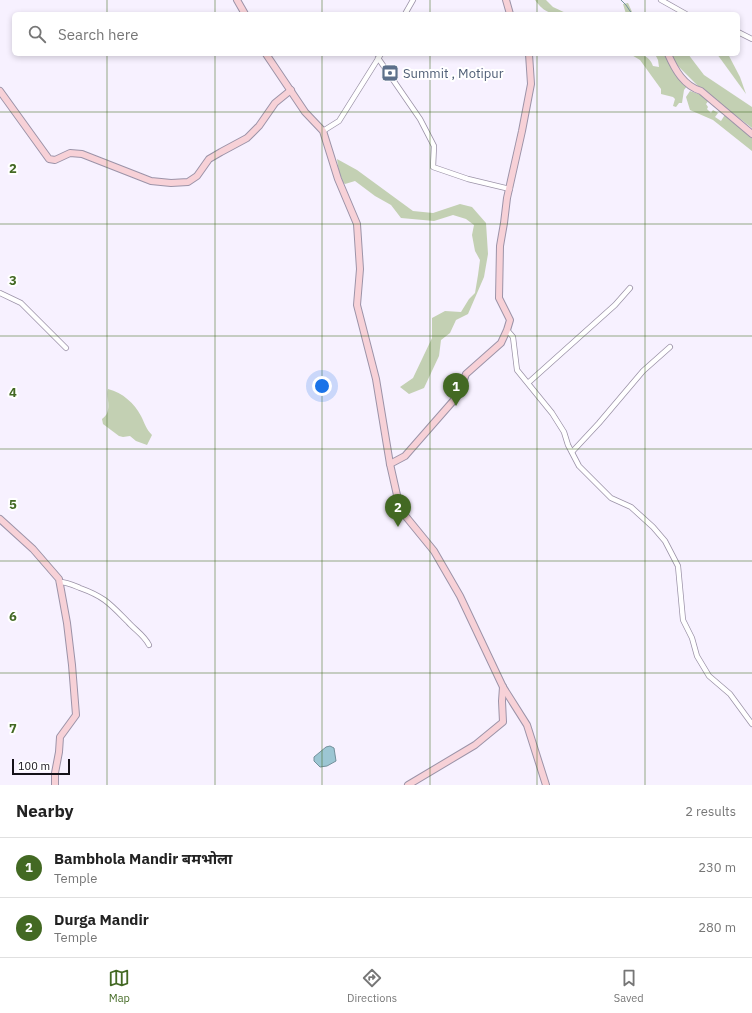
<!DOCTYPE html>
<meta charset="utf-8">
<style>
body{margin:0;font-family:"IBM Plex Sans","Noto Sans Devanagari",sans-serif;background:#f2f2f2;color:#222}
.scale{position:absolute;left:12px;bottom:10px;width:58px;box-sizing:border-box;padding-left:4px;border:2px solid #141118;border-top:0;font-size:11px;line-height:14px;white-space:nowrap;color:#141118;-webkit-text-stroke:3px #fff;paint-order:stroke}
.you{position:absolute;left:322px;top:386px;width:14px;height:14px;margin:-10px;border:3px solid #fff;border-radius:50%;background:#1a73e8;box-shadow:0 0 0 6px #1a73e833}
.badge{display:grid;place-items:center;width:26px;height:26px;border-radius:50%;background:#436923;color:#fff;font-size:13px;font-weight:700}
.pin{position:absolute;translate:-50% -33px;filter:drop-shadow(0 1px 2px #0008)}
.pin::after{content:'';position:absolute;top:21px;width:14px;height:12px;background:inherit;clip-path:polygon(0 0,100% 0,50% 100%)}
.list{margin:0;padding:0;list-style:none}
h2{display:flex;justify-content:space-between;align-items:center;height:52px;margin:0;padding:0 16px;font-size:17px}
h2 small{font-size:13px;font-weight:400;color:#767676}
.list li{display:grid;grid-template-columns:26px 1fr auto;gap:12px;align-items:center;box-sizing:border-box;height:60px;padding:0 16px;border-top:1px solid #e0e0e0}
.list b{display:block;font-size:15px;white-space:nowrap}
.list p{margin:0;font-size:13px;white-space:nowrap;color:#767676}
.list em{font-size:13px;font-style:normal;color:#767676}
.icon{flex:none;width:22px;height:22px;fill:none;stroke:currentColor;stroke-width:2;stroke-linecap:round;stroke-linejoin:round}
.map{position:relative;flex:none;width:752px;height:785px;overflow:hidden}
.search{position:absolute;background:#fff;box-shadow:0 2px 6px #0003;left:12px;right:12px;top:12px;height:44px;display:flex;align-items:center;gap:10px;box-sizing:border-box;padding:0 14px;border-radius:6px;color:#767676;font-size:15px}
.sheet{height:172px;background:#fff}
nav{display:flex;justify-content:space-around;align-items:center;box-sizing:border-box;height:56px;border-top:1px solid #e0e0e0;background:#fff;font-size:11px;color:#767676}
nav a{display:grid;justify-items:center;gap:2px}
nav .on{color:#436923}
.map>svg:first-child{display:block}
</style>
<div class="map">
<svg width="752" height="785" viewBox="0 0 752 785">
<rect width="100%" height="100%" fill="#f7f1ff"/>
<!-- green -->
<g fill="#c3d0b3">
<path d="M 535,0 L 546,0 L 553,7 L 568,14 C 552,14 545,14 535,0 Z"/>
<path d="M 628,3 L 633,14 L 626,14 L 623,4 Z"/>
<path d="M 630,54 C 641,54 649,55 653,66 L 659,67 L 658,60 L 655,54 L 664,54 L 688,85 L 684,90 L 682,103 L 679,103 L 676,107 L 673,106 L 675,99 L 673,97 L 661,94 L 661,89 L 640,60 Z"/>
<path d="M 672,54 L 688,54 L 704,75 L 752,107 L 752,128 L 699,87 L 674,62 Z"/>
<path d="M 717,54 L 728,54 L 740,77 L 746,94 Z"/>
<path d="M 690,91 L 704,96 L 709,100 L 706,104 L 708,107 L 707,109 L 711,113 L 713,110 L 718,113 L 715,117 L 721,121 L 726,113 L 752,137 L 752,151 L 713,120 L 690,110 L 686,97 Z"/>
<path d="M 337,159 L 357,170 L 413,211 L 433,213 L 460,204 L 472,207 L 486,223 L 488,254 L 484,277 L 468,314 L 456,320 L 450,333 L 441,340 L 439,356 L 424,388 L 409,394 L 400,387 L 413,378 L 432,338 L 432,318 L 445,311 L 461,312 L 469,299 L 475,293 L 478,275 L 480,260 L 475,251 L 472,235 L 474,225 L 466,219 L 453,215 L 434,221 L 401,218 L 391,205 L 375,196 L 355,181 L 345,184 L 340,180 Z"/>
<path d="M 108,389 C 123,393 134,403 141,416 C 145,424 146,429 152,435 L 147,445 L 136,441 L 130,436 L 123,437 L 119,436 L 103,424 L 102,419 C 113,412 106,399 108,389 Z"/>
</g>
<!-- water -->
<path fill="#9cc6d3" stroke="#73909b" d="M 330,746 L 334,748 L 336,761 L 327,766 L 320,767 L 314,761 L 314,757 L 326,747 Z"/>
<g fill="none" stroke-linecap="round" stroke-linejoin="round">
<!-- stream -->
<path stroke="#73909b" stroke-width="1" d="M 621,0 L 626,5 L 632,14"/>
<!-- street casing -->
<g stroke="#9c93a8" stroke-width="6">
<g id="street">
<path d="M 661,0 L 686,14"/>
<path d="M 405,14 L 413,0"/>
<path d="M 738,32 L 752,39"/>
<path d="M 378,58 L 420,119 L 434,146 L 433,167 L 468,179 L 510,189"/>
<path d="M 323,131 L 339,121 L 381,54"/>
<path d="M 0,293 L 21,303 L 66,348"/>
<path d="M 507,330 L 513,337 L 517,370 L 552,413 L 564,432 L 568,445 L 579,466 L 611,498 L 631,507 L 653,527 L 665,541 L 678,566 L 683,620 L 692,638 L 697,656 L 709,676 L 730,694 L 752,724"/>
<path d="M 528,383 L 615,305 L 630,288"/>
<path d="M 572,452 L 599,423 L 643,371 L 670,347"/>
<path d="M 59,582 C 67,582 73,585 80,588 C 105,597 110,604 128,622 C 135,630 144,635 149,645"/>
</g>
</g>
<!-- secondary casing -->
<g stroke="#9c93a8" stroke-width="8">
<g id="secondary">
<path d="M 237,0 L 245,14"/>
<path d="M 506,0 L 510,14"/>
<path d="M 266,54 L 305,112 L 323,131 L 338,179 L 357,224 L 360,269 L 357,305 L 376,379 L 390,464 L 399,504 L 403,513 L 434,551 L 460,596 L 503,687 L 527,725 L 546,785"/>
<path d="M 668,54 C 675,70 684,86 701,91 L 752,134"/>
<path d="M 0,91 L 49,159 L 55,160 L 70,153 L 82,154 L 151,181 L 171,183 L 188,182 L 197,176 L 209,159 L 221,152 L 247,138 L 259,126 L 275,103 L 291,90"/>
<path d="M 390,464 L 405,456 L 461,392 L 463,382 L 466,374 L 501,343 L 507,330 L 510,320 L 499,298 L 500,246 L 504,223 L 507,198 L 522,131 L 531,84 L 529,54"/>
<path d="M 0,519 L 33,549 L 59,579 L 67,623 L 72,665 L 76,715 L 60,737 L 59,752 L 55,773 L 55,785"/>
<path d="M 408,785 L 475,745 L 503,722 L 502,701 L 503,687"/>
</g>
</g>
<!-- street -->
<use href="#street" stroke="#fff" stroke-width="4.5"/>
<!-- secondary -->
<use href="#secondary" stroke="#f7d1d7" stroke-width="6"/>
</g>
<!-- grid -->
<path fill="none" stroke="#436923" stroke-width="1" stroke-opacity="0.55" d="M 107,0 L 107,14M 215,0 L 215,14M 322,0 L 322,14M 430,0 L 430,14M 537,0 L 537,14M 645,0 L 645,14M 107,54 L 107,785M 215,54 L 215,785M 322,54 L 322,785M 430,54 L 430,785M 537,54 L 537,785M 645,54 L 645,785M 0,112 L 752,112M 0,224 L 752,224M 0,336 L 752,336M 0,449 L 752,449M 0,561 L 752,561M 0,673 L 752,673"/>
<!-- icons -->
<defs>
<g id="bank-square" transform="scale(0.9)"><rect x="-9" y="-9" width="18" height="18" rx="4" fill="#5c6f8a" stroke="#fff"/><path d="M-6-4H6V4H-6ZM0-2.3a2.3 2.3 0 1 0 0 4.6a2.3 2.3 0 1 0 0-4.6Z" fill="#fff"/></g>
</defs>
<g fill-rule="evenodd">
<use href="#bank-square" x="390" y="73"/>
</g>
<g text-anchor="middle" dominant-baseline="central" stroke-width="4" stroke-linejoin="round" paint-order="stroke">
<!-- service labels -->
<g font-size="13" fill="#4e5e75" stroke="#fff" text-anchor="start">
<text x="403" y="73">Summit , Motipur</text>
</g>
</g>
<g font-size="13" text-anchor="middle" font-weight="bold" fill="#436923" stroke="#fff" stroke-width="4" stroke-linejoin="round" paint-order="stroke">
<text x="13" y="173">2</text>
<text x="13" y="285">3</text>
<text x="13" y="397">4</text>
<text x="13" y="509">5</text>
<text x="13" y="621">6</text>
<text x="13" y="733">7</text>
</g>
</svg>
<div class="scale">100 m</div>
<div class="you"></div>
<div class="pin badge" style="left:456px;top:406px">1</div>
<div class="pin badge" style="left:398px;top:527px">2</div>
<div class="search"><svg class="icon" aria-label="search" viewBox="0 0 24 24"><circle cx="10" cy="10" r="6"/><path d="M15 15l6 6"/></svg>Search here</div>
</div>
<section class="sheet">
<h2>Nearby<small>2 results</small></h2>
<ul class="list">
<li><span class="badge">1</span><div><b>Bambhola Mandir बमभोला</b><p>Temple</p></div><em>230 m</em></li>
<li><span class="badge">2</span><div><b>Durga Mandir</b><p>Temple</p></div><em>280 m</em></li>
</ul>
</section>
<nav>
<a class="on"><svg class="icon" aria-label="map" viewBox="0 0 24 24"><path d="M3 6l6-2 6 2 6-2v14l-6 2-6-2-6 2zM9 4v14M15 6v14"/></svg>Map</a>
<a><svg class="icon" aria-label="directions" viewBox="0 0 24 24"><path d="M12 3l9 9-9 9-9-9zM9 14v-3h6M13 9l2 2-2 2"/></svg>Directions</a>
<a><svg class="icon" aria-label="saved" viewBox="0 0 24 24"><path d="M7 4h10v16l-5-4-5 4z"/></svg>Saved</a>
</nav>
